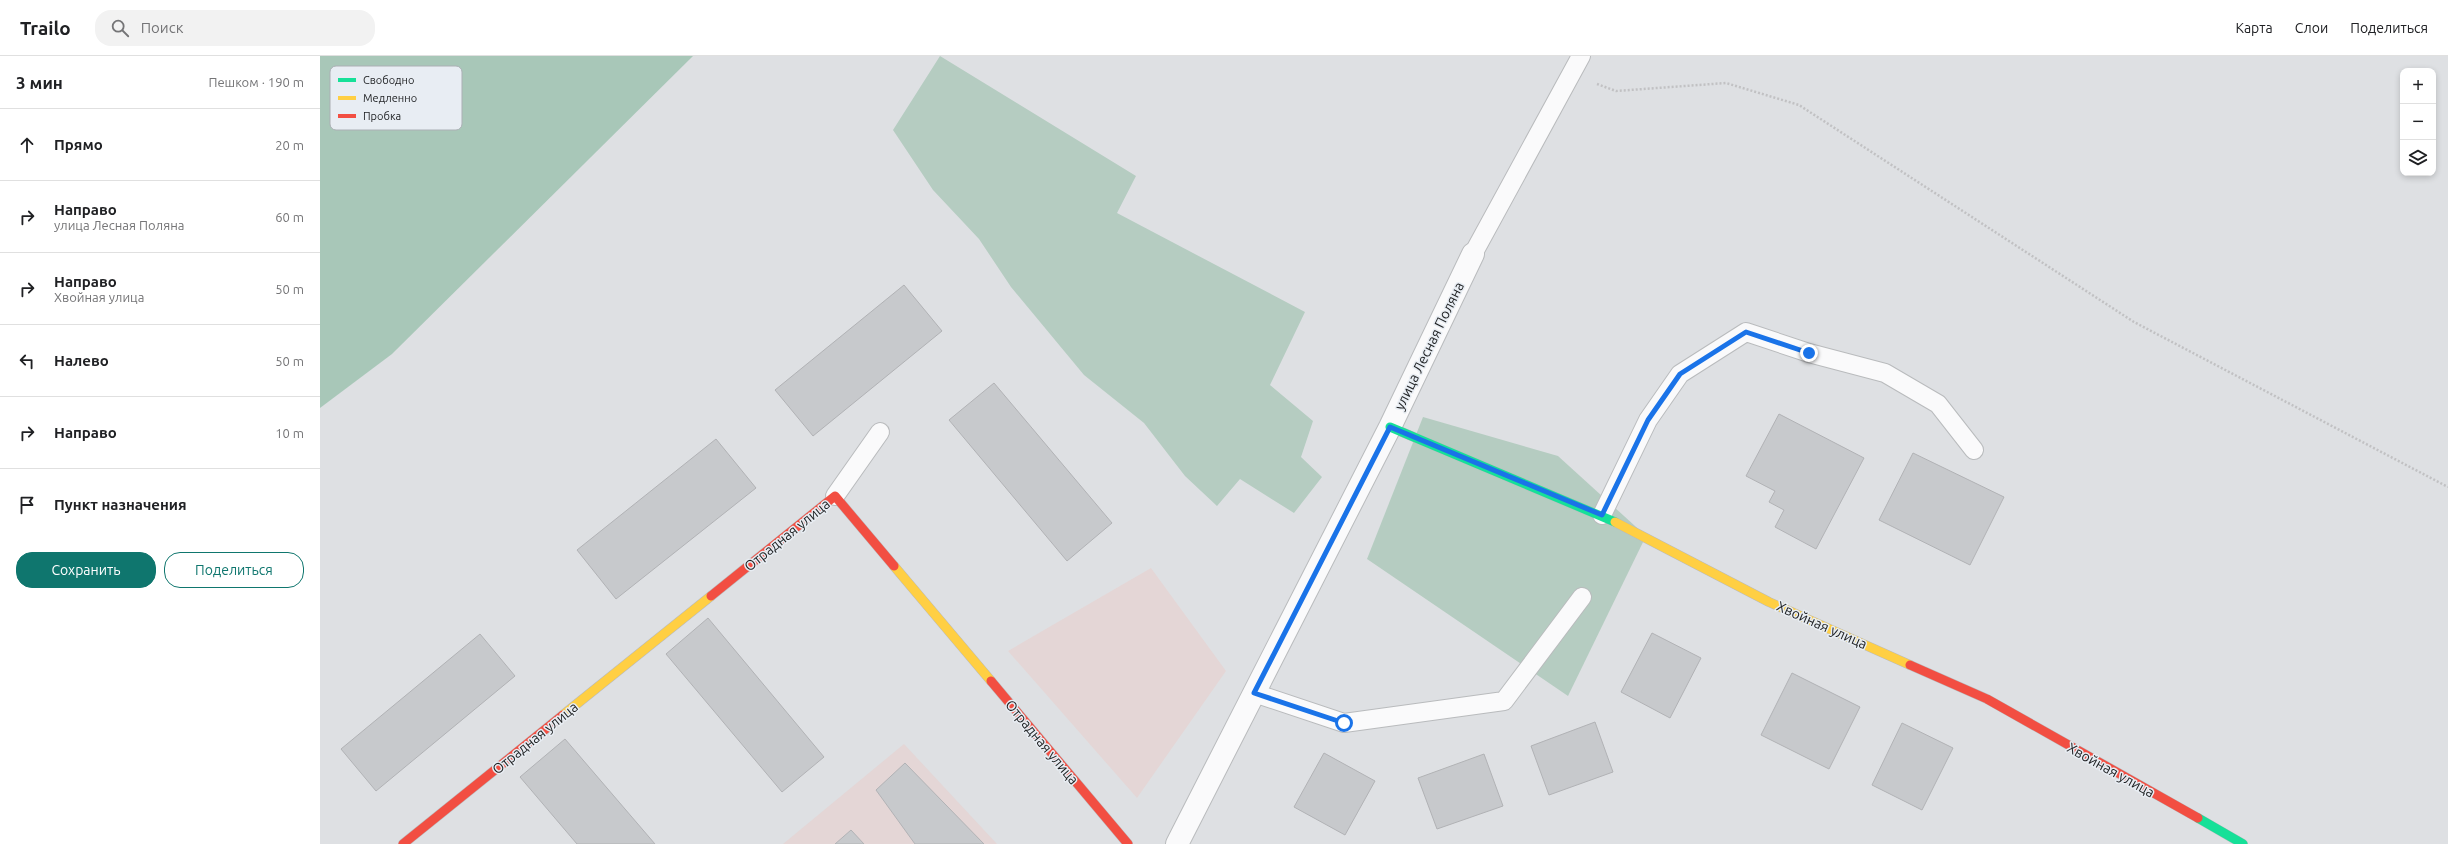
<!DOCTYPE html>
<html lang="ru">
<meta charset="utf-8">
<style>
body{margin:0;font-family:Ubuntu,sans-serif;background:#f2f2f2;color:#202124}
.controls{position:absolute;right:12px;top:12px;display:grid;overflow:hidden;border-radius:8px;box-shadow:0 2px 6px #0003}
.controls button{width:36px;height:36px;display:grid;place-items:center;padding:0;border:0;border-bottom:1px solid #e0e0e0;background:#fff;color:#202124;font:20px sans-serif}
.stop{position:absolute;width:12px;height:12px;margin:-9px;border:3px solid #1a73e8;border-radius:50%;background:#fff}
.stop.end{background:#1a73e8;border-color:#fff;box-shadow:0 1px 4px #0008}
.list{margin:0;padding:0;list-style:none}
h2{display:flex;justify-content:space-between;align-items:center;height:52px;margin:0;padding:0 16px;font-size:17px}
h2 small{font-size:13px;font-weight:400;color:#757577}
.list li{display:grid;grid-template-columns:26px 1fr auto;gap:12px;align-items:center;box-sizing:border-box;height:72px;padding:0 16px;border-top:1px solid #e0e0e0}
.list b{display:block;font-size:15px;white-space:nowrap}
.list p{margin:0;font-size:13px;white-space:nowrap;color:#757577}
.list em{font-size:13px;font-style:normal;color:#757577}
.actions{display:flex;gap:8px;padding:12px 16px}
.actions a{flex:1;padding:9px 0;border:1px solid #0f766e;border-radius:16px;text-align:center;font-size:14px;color:#0f766e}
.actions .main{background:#0f766e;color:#fff}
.icon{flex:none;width:22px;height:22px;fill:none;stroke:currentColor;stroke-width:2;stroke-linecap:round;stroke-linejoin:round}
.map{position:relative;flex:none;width:2128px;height:788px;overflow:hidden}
header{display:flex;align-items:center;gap:24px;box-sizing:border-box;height:56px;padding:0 20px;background:#fff;border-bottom:1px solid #e0e0e0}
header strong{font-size:19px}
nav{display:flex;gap:22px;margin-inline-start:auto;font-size:14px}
.search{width:280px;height:36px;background:#f2f2f2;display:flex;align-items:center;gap:10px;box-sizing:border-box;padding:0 14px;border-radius:16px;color:#757577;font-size:15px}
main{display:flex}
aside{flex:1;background:#fff}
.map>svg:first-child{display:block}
</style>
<header>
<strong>Trailo</strong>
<div class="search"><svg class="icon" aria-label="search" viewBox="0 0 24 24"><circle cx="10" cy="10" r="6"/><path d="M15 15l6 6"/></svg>Поиск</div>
<nav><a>Карта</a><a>Слои</a><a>Поделиться</a></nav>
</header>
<main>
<aside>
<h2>3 мин<small>Пешком · 190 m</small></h2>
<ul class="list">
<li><svg class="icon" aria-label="ahead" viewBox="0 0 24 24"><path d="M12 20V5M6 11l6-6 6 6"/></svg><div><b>Прямо</b></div><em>20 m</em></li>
<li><svg class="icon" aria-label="right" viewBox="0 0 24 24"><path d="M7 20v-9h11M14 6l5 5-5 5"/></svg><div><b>Направо</b><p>улица Лесная Поляна</p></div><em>60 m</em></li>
<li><svg class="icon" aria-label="right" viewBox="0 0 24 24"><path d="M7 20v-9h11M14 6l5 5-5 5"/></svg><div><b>Направо</b><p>Хвойная улица</p></div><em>50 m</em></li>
<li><svg class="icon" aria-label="left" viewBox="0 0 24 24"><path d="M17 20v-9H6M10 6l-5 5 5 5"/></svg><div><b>Налево</b></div><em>50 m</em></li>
<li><svg class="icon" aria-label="right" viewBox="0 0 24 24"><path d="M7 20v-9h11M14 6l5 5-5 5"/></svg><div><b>Направо</b></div><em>10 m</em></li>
<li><svg class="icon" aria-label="arrive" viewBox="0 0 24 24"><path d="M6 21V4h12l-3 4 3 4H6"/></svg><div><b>Пункт назначения</b></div></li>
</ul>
<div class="actions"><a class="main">Сохранить</a><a>Поделиться</a></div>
</aside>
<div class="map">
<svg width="2128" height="788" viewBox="0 0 2128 788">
<rect width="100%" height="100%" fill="#dee0e3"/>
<!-- industrial -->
<g fill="#e4d6d6">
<path d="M 831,512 L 906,615 L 817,742 L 688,595 Z"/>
<path d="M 584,688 L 677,788 L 463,788 Z"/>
</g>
<!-- green -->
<g fill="#b5ccc1">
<path d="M 620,0 L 816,120 L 797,157 L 985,256 L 950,329 L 993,365 L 981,401 L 1002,421 L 974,457 L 920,423 L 897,450 L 865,420 L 824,367 L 764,319 L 691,231 L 659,183 L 613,134 L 573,74 Z"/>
<path d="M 1103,361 L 1238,400 L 1326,480 L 1248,640 L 1047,503 Z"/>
</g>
<!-- forest -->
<path fill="#a8c7b8" d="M 0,0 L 373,0 L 72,298 L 0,352 Z"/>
<!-- building -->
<g fill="#c7c9cc" stroke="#b1b2b5">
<path d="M 584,229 L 622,275 L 493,380 L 455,334 Z"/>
<path d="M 674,327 L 792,467 L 747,505 L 629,364 Z"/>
<path d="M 1459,358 L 1544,402 L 1496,493 L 1455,471 L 1464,454 L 1449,446 L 1455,435 L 1426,420 Z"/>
<path d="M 396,383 L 436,432 L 296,543 L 257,494 Z"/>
<path d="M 1593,397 L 1684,441 L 1650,509 L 1559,464 Z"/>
<path d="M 388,562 L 504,701 L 462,736 L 346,598 Z"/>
<path d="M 1332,577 L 1381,602 L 1350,662 L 1301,636 Z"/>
<path d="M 160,578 L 195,620 L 56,735 L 21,693 Z"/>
<path d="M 1472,617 L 1540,651 L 1509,713 L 1441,679 Z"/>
<path d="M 1275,666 L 1293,716 L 1229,739 L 1211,690 Z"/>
<path d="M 1582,667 L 1633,692 L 1602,754 L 1552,729 Z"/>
<path d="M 245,683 L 335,788 L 257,788 L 200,721 Z"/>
<path d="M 1004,697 L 1055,725 L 1025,779 L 974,751 Z"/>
<path d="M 1164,698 L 1183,750 L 1117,773 L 1098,722 Z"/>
<path d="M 585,707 L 664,788 L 595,788 L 556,734 Z"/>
<path d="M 531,774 L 544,788 L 515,788 Z"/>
</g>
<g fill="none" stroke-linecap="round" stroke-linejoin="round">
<!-- lane casing -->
<g stroke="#b9bbbd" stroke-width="20">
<g id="lane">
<path d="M 1153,198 L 1261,0"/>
<path d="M 515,440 L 560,376"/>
<path d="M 1282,459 L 1328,364 L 1360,318 L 1426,276 L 1489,297 L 1565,317 L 1618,348 L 1654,394"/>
<path d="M 934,637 L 1024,667 L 1184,645 L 1262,541"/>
</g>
</g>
<!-- street casing -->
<g stroke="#b9bbbd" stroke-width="24">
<path id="street" d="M 857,788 L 1070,371 L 1153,198"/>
</g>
<!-- fast casing -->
<g stroke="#b9bbbd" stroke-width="10">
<g id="fast">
<path d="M 1070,371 L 1295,466"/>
<path d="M 1878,762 L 1923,788"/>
</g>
</g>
<!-- slow casing -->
<g stroke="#b9bbbd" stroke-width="10">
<g id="slow">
<path d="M 1295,466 L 1449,546 L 1590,609"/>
<path d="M 574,510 L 671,625"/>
<path d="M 243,659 L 391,540"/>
</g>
</g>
<!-- jam casing -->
<g stroke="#b9bbbd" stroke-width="10">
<g id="jam">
<path d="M 391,540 L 515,440 L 574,510"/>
<path d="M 1590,609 L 1667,643 L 1878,762"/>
<path d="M 671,625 L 808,788"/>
<path d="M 83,788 L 243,659"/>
</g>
</g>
<!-- path -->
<path stroke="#c1c1c3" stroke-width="2.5" stroke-dasharray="2 2" stroke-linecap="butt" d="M 1277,28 L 1296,35 L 1406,27 L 1479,49 L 1814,266 L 2128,431"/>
<!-- lane -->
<use href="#lane" stroke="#fafafb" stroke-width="18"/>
<!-- street -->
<use href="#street" stroke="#fafafb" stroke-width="22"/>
<!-- fast -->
<use href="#fast" stroke="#16e098" stroke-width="9"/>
<!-- slow -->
<use href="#slow" stroke="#ffcf43" stroke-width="9"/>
<!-- jam -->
<use href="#jam" stroke="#f24e42" stroke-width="9"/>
</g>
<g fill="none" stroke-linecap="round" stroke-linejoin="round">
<!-- route -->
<path stroke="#1a73e8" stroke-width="5" d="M 1024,667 L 934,637 L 1070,371 L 1282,459 L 1328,364 L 1360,318 L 1426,276 L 1489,297"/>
</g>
<g text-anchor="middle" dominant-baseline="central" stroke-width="3" stroke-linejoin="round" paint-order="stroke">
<!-- street labels -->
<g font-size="14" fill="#1d1f21" stroke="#e8edf3">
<text transform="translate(1109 290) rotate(-64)">улица Лесная Поляна</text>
<text transform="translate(467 479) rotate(-39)">Отрадная улица</text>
<text transform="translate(1502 569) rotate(24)">Хвойная улица</text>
<text transform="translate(215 682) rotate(-39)">Отрадная улица</text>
<text transform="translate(722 686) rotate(50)">Отрадная улица</text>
<text transform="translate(1791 714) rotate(29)">Хвойная улица</text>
</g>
</g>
<!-- legend -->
<rect x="10" y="10" width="132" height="64" rx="6" fill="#e8edf3" stroke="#abafb4" stroke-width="1"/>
<rect x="18" y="22" width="18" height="4" fill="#16e098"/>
<rect x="18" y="40" width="18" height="4" fill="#ffcf43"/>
<rect x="18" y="58" width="18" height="4" fill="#f24e42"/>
<g font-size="11" fill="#1d1f21">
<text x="43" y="28">Свободно</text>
<text x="43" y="46">Медленно</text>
<text x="43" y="64">Пробка</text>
</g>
</svg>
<div class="controls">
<button>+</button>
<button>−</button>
<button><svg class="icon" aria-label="layers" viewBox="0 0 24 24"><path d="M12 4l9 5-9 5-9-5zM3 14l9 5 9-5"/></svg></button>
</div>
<div class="stop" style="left:1024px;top:667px"></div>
<div class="stop end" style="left:1489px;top:297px"></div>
</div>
</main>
